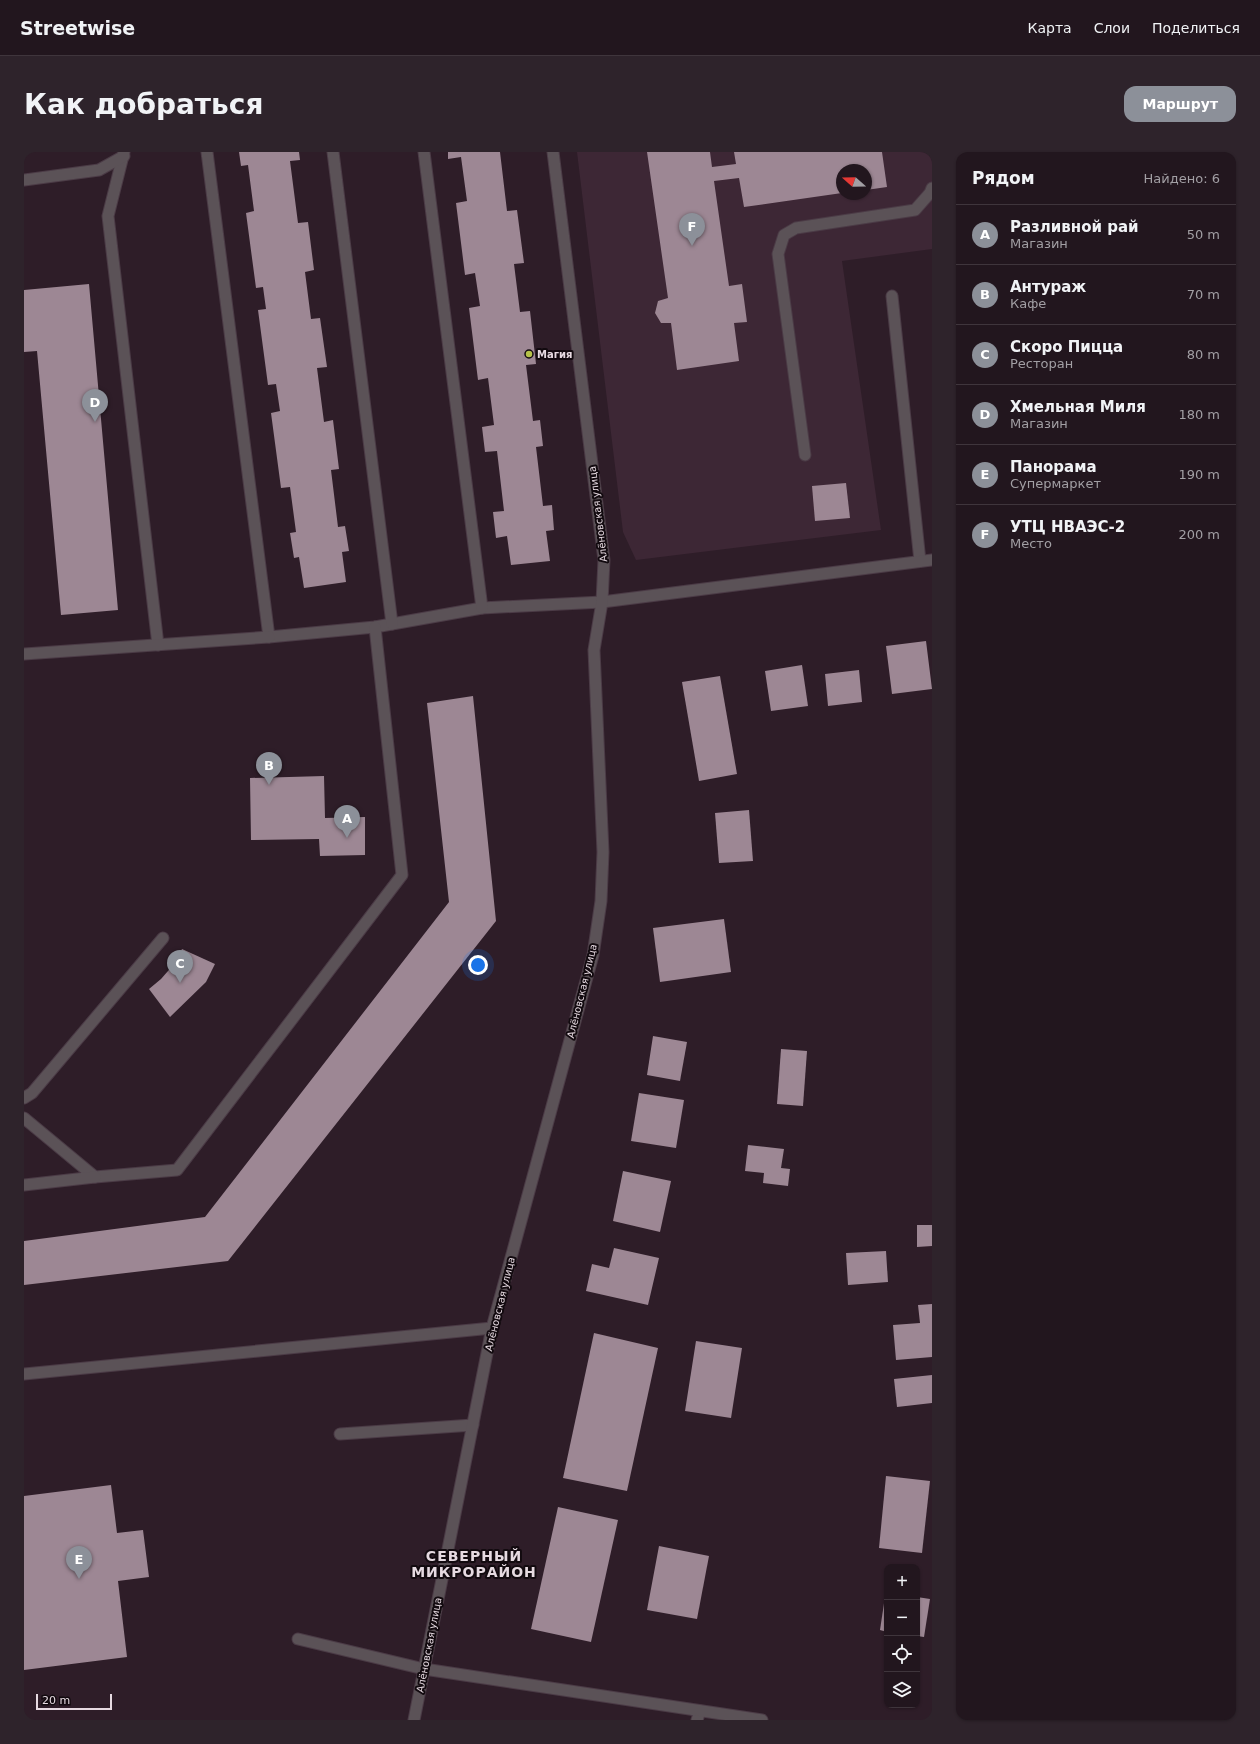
<!DOCTYPE html>
<html lang="ru">
<meta charset="utf-8">
<style>
body{margin:0;font-family:"DejaVu Sans",sans-serif;background:#2e232b;color:#f1f3f6}
.controls{position:absolute;right:12px;bottom:12px;display:grid;overflow:hidden;border-radius:8px;box-shadow:0 1px 3px #0004}
.controls button{width:36px;height:36px;display:grid;place-items:center;padding:0;border:0;border-bottom:1px solid #3f353c;background:#22161e;color:#f1f3f6;font:20px sans-serif}
.compass{position:absolute;left:812px;top:12px;width:36px;height:36px;border-radius:50%;background:#22161e;box-shadow:0 1px 3px #0004;rotate:290deg}
.scale{position:absolute;left:12px;bottom:10px;width:76px;box-sizing:border-box;padding-left:4px;border:2px solid #e6dae1;border-top:0;font-size:11px;line-height:14px;white-space:nowrap;color:#e6dae1;-webkit-text-stroke:3px #120a0f;paint-order:stroke}
.you{position:absolute;left:454px;top:813px;width:14px;height:14px;margin:-10px;border:3px solid #fff;border-radius:50%;background:#1a73e8;box-shadow:0 0 0 6px #1a73e833}
.badge{display:grid;place-items:center;width:26px;height:26px;border-radius:50%;background:#8c9099;color:#fff;font-size:13px;font-weight:700}
.pin{position:absolute;translate:-50% -33px;filter:drop-shadow(0 1px 2px #0008)}
.pin::after{content:'';position:absolute;top:21px;width:14px;height:12px;background:inherit;clip-path:polygon(0 0,100% 0,50% 100%)}
.list{margin:0;padding:0;list-style:none}
h2{display:flex;justify-content:space-between;align-items:center;height:52px;margin:0;padding:0 16px;font-size:17px}
h2 small{font-size:13px;font-weight:400;color:#a29fa4}
.list li{display:grid;grid-template-columns:26px 1fr auto;gap:12px;align-items:center;box-sizing:border-box;height:60px;padding:0 16px;border-top:1px solid #3f353c}
.list b{display:block;font-size:15px;white-space:nowrap}
.list p{margin:0;font-size:13px;white-space:nowrap;color:#a29fa4}
.list em{font-size:13px;font-style:normal;color:#a29fa4}
.icon{flex:none;width:22px;height:22px;fill:none;stroke:currentColor;stroke-width:2;stroke-linecap:round;stroke-linejoin:round}
.map{position:relative;flex:none;width:908px;height:1568px;overflow:hidden;border-radius:12px}
header{display:flex;align-items:center;gap:24px;box-sizing:border-box;height:56px;padding:0 20px;background:#22161e;border-bottom:1px solid #3f353c}
header strong{font-size:19px}
nav{display:flex;gap:22px;margin-inline-start:auto;font-size:14px}
.intro{display:flex;align-items:center;justify-content:space-between;box-sizing:border-box;height:96px;padding:0 24px}
h1{margin:0;font-size:28px}
.button{padding:10px 18px;border-radius:12px;background:#8c9099;color:#fff;font-size:14px;font-weight:700}
main{display:flex;gap:24px;padding:0 24px}
aside{flex:1;background:#22161e;border-radius:12px;box-shadow:0 1px 3px #0004}
.map>svg:first-child{display:block}
</style>
<header>
<strong>Streetwise</strong>
<nav><a>Карта</a><a>Слои</a><a>Поделиться</a></nav>
</header>
<div class="intro"><h1>Как добраться</h1><a class="button">Маршрут</a></div>
<main>
<div class="map">
<svg width="908" height="1568" viewBox="0 0 908 1568">
<rect width="100%" height="100%" fill="#2e1d28"/>
<!-- built -->
<path fill="#3d2735" fill-rule="evenodd" d="M 553,0 L 908,0 L 908,97 L 818,109 L 857,378 L 612,408 L 599,380 ZM 818,18 L 842,18 L 842,42 L 818,42 Z"/>
<!-- building -->
<g fill="#9d8794">
<path d="M 215,0 L 275,0 L 276,8 L 266,9 L 274,71 L 284,70 L 290,118 L 281,120 L 287,167 L 296,166 L 303,215 L 293,216 L 300,270 L 309,268 L 315,317 L 307,318 L 314,375 L 321,374 L 325,399 L 318,400 L 322,430 L 280,436 L 275,405 L 270,406 L 266,381 L 272,380 L 266,335 L 257,336 L 247,261 L 256,259 L 252,232 L 244,233 L 234,158 L 242,157 L 239,135 L 232,136 L 222,61 L 230,59 L 224,13 L 217,14 Z"/>
<path d="M 424,0 L 476,0 L 483,59 L 493,58 L 500,111 L 490,112 L 496,160 L 506,159 L 512,212 L 502,213 L 509,269 L 516,268 L 519,294 L 512,295 L 519,354 L 528,353 L 530,378 L 522,379 L 526,409 L 487,413 L 483,384 L 472,386 L 469,360 L 480,359 L 473,299 L 461,300 L 458,275 L 470,273 L 464,226 L 454,228 L 445,156 L 456,154 L 451,121 L 441,123 L 432,51 L 443,49 L 437,5 L 424,7 Z"/>
<path d="M 623,0 L 686,0 L 688,15 L 712,12 L 710,0 L 858,0 L 863,35 L 842,38 L 842,18 L 818,18 L 818,41 L 720,55 L 715,26 L 690,29 L 705,134 L 718,132 L 723,170 L 710,171 L 715,209 L 653,218 L 647,171 L 637,171 L 631,161 L 634,149 L 644,146 Z"/>
<path d="M 65,132 L 94,458 L 37,463 L 13,199 L 0,200 L 0,138 Z"/>
<path d="M 822,331 L 826,366 L 791,369 L 788,334 Z"/>
<path d="M 902,489 L 908,537 L 868,542 L 862,494 Z"/>
<path d="M 778,513 L 784,554 L 747,559 L 741,519 Z"/>
<path d="M 835,518 L 838,550 L 804,554 L 801,522 Z"/>
<path d="M 696,524 L 713,622 L 675,629 L 658,530 Z"/>
<path d="M 449,544 L 472,769 L 204,1109 L 0,1133 L 0,1089 L 181,1065 L 425,750 L 403,551 Z"/>
<path d="M 300,624 L 301,666 L 341,665 L 341,703 L 296,704 L 295,687 L 227,688 L 226,626 Z"/>
<path d="M 725,658 L 729,709 L 695,711 L 691,661 Z"/>
<path d="M 700,767 L 707,820 L 636,830 L 629,776 Z"/>
<path d="M 158,797 L 191,812 L 182,830 L 146,865 L 125,837 L 137,827 L 151,811 Z"/>
<path d="M 629,884 L 663,890 L 656,929 L 623,923 Z"/>
<path d="M 757,897 L 783,899 L 779,954 L 753,952 Z"/>
<path d="M 615,941 L 660,948 L 652,996 L 607,989 Z"/>
<path d="M 724,993 L 760,997 L 757,1016 L 766,1017 L 764,1034 L 739,1031 L 740,1021 L 721,1019 Z"/>
<path d="M 599,1019 L 647,1029 L 636,1080 L 589,1069 Z"/>
<path d="M 893,1073 L 908,1073 L 908,1094 L 893,1095 Z"/>
<path d="M 590,1096 L 635,1106 L 624,1153 L 562,1139 L 568,1112 L 585,1116 Z"/>
<path d="M 862,1099 L 864,1130 L 824,1133 L 822,1101 Z"/>
<path d="M 908,1152 L 908,1205 L 872,1208 L 869,1173 L 896,1171 L 894,1153 Z"/>
<path d="M 570,1181 L 634,1196 L 603,1339 L 539,1326 Z"/>
<path d="M 672,1189 L 718,1196 L 707,1266 L 661,1259 Z"/>
<path d="M 908,1223 L 908,1251 L 873,1255 L 870,1227 Z"/>
<path d="M 862,1324 L 906,1329 L 898,1401 L 855,1396 Z"/>
<path d="M 87,1333 L 93,1381 L 119,1378 L 125,1425 L 94,1429 L 103,1505 L 0,1518 L 0,1344 Z"/>
<path d="M 534,1355 L 594,1368 L 567,1490 L 507,1477 Z"/>
<path d="M 635,1394 L 685,1404 L 673,1467 L 623,1458 Z"/>
<path d="M 862,1438 L 863,1438 L 863,1480 L 856,1478 Z"/>
<path d="M 893,1445 L 906,1447 L 900,1485 L 893,1484 Z"/>
</g>
<g fill="none" stroke-linecap="round" stroke-linejoin="round">
<!-- service casing -->
<g stroke="#4b3b46" stroke-width="13">
<g id="service">
<path d="M 100,0 L 84,64 L 134,493"/>
<path d="M 183,0 L 245,485 L 351,475 L 458,456 L 578,450"/>
<path d="M 309,0 L 368,472"/>
<path d="M 400,0 L 458,456"/>
<path d="M 0,28 L 75,18 L 100,4"/>
<path d="M 868,144 L 896,409"/>
<path d="M 781,303 L 754,102 L 760,83 L 772,76 L 891,58 L 906,41 L 908,36"/>
<path d="M 0,502 L 245,485"/>
<path d="M 0,946 L 8,941 L 139,786"/>
<path d="M 0,966 L 71,1025 L 153,1018 L 378,723 L 351,475"/>
<path d="M 0,1033 L 71,1025"/>
<path d="M 0,1222 L 468,1176"/>
<path d="M 316,1282 L 449,1273"/>
<path d="M 274,1487 L 400,1517"/>
<path d="M 673,1568 L 676,1559"/>
</g>
</g>
<!-- minor casing -->
<g stroke="#4b3b46" stroke-width="13">
<g id="minor">
<path d="M 578,450 L 908,408"/>
<path d="M 400,1517 L 738,1568"/>
</g>
</g>
<!-- tertiary casing -->
<g stroke="#4b3b46" stroke-width="13">
<path id="tertiary" d="M 390,1568 L 468,1176 L 569,803 L 577,749 L 579,700 L 570,498 L 578,450 L 580,408 L 529,0"/>
</g>
<!-- service -->
<use href="#service" stroke="#5b5257" stroke-width="11"/>
<!-- minor -->
<use href="#minor" stroke="#5b5257" stroke-width="11"/>
<!-- tertiary -->
<use href="#tertiary" stroke="#5b5257" stroke-width="11"/>
</g>
<!-- markers -->
<circle fill="#b5c249" stroke="#120a0f" stroke-width="1.5" cx="505" cy="202" r="4"/>
<g text-anchor="middle" dominant-baseline="central" stroke-width="4" stroke-linejoin="round" paint-order="stroke">
<!-- poi labels -->
<g font-size="10" font-weight="bold" fill="#e6dae1" stroke="#120a0f" text-anchor="start">
<text x="513" y="202">Магия</text>
</g>
<!-- street labels -->
<g font-size="10" fill="#e6dae1" stroke="#120a0f">
<text transform="translate(574 362) rotate(-97)">Алёновская улица</text>
<text transform="translate(558 839) rotate(-76)">Алёновская улица</text>
<text transform="translate(476 1152) rotate(-76)">Алёновская улица</text>
<text transform="translate(405 1493) rotate(-79)">Алёновская улица</text>
</g>
<!-- district labels -->
<g font-size="14" font-weight="bold" letter-spacing="1" fill="#e6dae1" stroke="#120a0f">
<text x="450" y="1404">СЕВЕРНЫЙ<tspan x="450" dy="16">МИКРОРАЙОН</tspan></text>
</g>
</g>
</svg>
<div class="controls">
<button>+</button>
<button>−</button>
<button><svg class="icon" aria-label="locate" viewBox="0 0 24 24"><circle cx="12" cy="12" r="6"/><path d="M12 2v4M12 18v4M2 12h4M18 12h4"/></svg></button>
<button><svg class="icon" aria-label="layers" viewBox="0 0 24 24"><path d="M12 4l9 5-9 5-9-5zM3 14l9 5 9-5"/></svg></button>
</div>
<svg class="compass" viewBox="-18 -18 36 36"><path d="M0-13l5 13h-10z" fill="#e53935"/><path d="M0 13l5-13h-10z" fill="#a29fa4"/></svg>
<div class="scale">20 m</div>
<div class="you"></div>
<div class="pin badge" style="left:323px;top:686px">A</div>
<div class="pin badge" style="left:245px;top:633px">B</div>
<div class="pin badge" style="left:156px;top:831px">C</div>
<div class="pin badge" style="left:71px;top:270px">D</div>
<div class="pin badge" style="left:55px;top:1427px">E</div>
<div class="pin badge" style="left:668px;top:94px">F</div>
</div>
<aside>
<h2>Рядом<small>Найдено: 6</small></h2>
<ul class="list">
<li><span class="badge">A</span><div><b>Разливной рай</b><p>Магазин</p></div><em>50 m</em></li>
<li><span class="badge">B</span><div><b>Антураж</b><p>Кафе</p></div><em>70 m</em></li>
<li><span class="badge">C</span><div><b>Скоро Пицца</b><p>Ресторан</p></div><em>80 m</em></li>
<li><span class="badge">D</span><div><b>Хмельная Миля</b><p>Магазин</p></div><em>180 m</em></li>
<li><span class="badge">E</span><div><b>Панорама</b><p>Супермаркет</p></div><em>190 m</em></li>
<li><span class="badge">F</span><div><b>УТЦ НВАЭС-2</b><p>Место</p></div><em>200 m</em></li>
</ul>
</aside>
</main>
